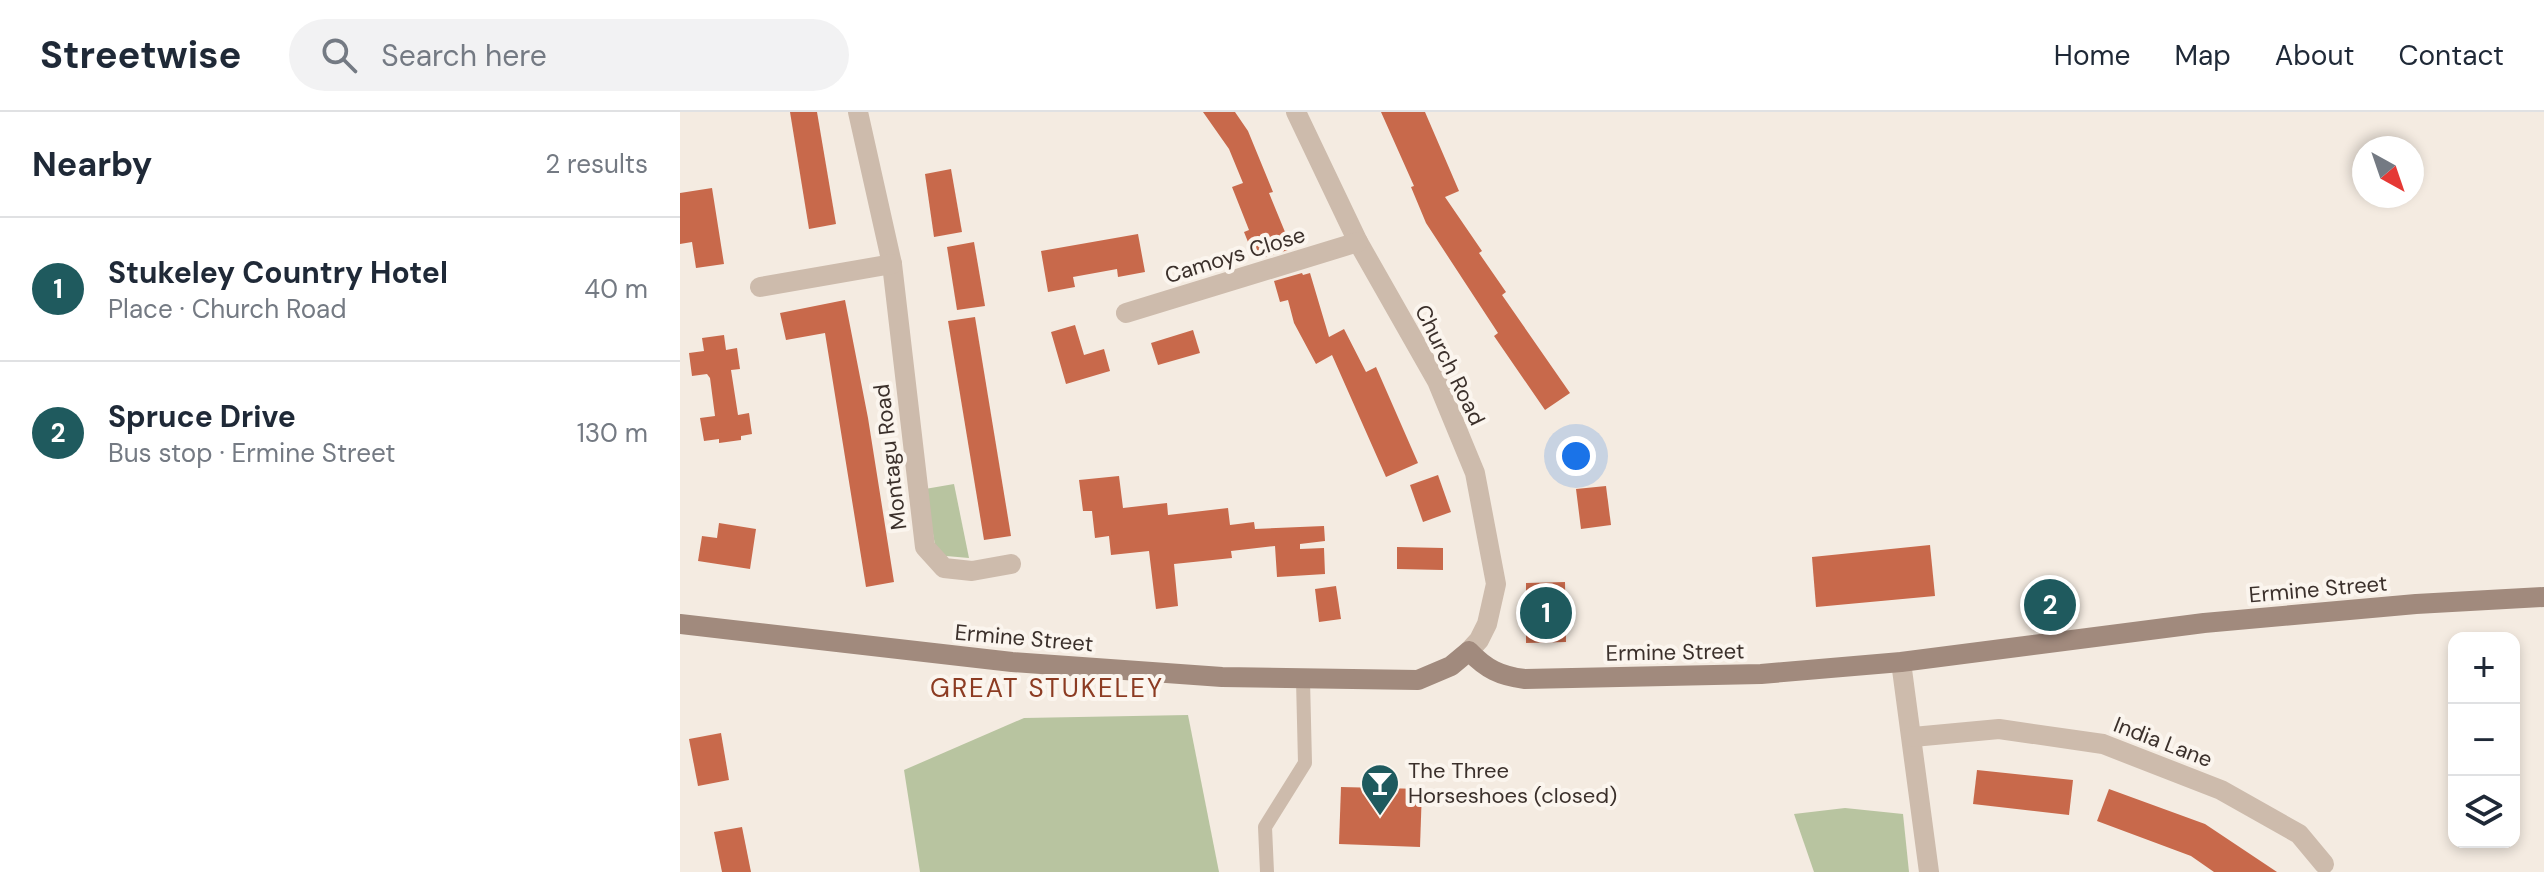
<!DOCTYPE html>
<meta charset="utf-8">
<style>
body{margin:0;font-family:"DM Sans",sans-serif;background:#f2f2f3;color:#1f2937}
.controls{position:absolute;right:24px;bottom:24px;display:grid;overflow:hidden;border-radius:16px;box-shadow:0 4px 12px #0003}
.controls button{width:72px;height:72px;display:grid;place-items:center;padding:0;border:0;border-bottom:2px solid #e0e1e3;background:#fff;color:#1f2937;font:40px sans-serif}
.compass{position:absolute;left:1672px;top:24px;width:72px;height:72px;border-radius:50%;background:#fff;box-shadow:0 4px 12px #0003;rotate:140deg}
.you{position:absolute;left:896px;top:344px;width:28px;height:28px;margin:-20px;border:6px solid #fff;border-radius:50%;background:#1a73e8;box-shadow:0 0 0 12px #1a73e833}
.badge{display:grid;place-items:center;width:52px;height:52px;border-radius:50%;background:#1f5a5e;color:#fff;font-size:26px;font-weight:700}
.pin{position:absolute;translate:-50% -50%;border:4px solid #fff;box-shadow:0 2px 8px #0006}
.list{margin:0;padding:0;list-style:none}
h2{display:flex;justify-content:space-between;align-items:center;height:104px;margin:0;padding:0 32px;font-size:34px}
h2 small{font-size:26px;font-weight:400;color:#747a83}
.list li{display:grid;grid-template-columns:52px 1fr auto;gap:24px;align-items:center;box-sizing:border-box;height:144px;padding:0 32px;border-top:2px solid #e0e1e3}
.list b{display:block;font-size:30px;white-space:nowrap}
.list p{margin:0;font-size:26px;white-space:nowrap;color:#747a83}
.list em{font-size:26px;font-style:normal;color:#747a83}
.icon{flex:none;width:44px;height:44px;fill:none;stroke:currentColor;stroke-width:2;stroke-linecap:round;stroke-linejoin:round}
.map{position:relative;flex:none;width:1864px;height:760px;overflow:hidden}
header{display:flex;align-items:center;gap:48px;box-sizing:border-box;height:112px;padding:0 40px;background:#fff;border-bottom:2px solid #e0e1e3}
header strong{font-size:38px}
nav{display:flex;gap:44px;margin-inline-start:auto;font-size:28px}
.search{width:560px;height:72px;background:#f2f2f3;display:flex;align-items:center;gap:20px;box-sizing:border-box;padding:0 28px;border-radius:44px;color:#747a83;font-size:30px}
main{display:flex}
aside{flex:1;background:#fff}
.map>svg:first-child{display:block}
</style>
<header>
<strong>Streetwise</strong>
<div class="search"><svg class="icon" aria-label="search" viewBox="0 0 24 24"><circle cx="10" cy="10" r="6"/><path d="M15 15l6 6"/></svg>Search here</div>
<nav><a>Home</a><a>Map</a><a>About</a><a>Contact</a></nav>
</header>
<main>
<aside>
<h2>Nearby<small>2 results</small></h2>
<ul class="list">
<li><span class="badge">1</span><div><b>Stukeley Country Hotel</b><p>Place · Church Road</p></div><em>40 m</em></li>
<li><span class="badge">2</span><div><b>Spruce Drive</b><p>Bus stop · Ermine Street</p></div><em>130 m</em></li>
</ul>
</aside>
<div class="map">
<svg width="1864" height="760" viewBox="0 0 1864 760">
<rect width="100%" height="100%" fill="#f4ebe1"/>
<!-- green -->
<g fill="#b8c4a0">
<path d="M 274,372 L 289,446 L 266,444 L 255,433 L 245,377 Z"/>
<path d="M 508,603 L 539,760 L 240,760 L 224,658 L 344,606 Z"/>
<path d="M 1165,696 L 1223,702 L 1229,760 L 1134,760 L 1114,702 Z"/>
</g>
<!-- building -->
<g fill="#c8694b">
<path d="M 110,0 L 137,0 L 156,112 L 129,117 Z"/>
<path d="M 523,0 L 555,0 L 568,19 L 593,80 L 589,81 L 612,137 L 584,145 L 582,141 L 574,145 L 564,120 L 569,118 L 552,75 L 563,71 L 549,37 Z"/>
<path d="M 701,0 L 745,0 L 779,79 L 765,85 L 802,139 L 799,141 L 826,180 L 822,183 L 890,281 L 865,298 L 814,224 L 818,221 L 746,111 L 731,75 L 734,74 Z"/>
<path d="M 271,57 L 282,120 L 254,125 L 245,62 Z"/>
<path d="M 32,76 L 44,152 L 16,156 L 12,130 L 0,132 L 0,81 Z"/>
<path d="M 458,122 L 465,160 L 438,165 L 437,157 L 393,165 L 395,175 L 368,180 L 361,139 Z"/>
<path d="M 294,130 L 305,194 L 277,198 L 267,135 Z"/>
<path d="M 622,161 L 623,163 L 630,161 L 649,225 L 664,217 L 686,260 L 696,255 L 738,351 L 706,365 L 652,243 L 636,252 L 614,211 L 608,188 L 600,190 L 594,169 Z"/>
<path d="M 165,188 L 188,306 L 214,470 L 186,475 L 145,221 L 106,228 L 100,201 Z"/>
<path d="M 295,205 L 331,424 L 304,428 L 268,209 Z"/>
<path d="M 395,213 L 404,243 L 424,237 L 430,259 L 386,272 L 371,220 Z"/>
<path d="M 513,218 L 520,241 L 478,253 L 471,231 Z"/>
<path d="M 44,223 L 46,238 L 57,236 L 60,257 L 51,258 L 58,303 L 69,301 L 72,322 L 61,324 L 61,328 L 39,331 L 39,327 L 24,329 L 20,306 L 35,304 L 30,266 L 27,262 L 12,264 L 9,241 L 24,239 L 22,226 Z"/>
<path d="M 758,363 L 771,400 L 743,410 L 730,373 Z"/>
<path d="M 439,364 L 443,396 L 487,391 L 488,403 L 548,396 L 550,413 L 574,410 L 575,417 L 644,414 L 645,429 L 620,432 L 620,437 L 644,436 L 645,462 L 597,465 L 595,434 L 551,439 L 552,446 L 494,452 L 498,494 L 476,497 L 469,439 L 431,443 L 429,424 L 415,426 L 412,399 L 403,399 L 399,368 Z"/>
<path d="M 926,374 L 931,413 L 901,417 L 896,377 Z"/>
<path d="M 39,411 L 76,417 L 70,457 L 18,449 L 22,424 L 37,426 Z"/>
<path d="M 1250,433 L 1255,484 L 1136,495 L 1132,445 Z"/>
<path d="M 717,435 L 763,436 L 763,458 L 717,457 Z"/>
<path d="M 885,470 L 886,530 L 846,531 L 846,471 Z"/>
<path d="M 656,474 L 661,507 L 639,510 L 635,477 Z"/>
<path d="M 41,621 L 49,668 L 18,674 L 9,627 Z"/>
<path d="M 1297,658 L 1393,668 L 1389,703 L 1293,692 Z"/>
<path d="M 661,675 L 742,677 L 740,735 L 659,732 Z"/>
<path d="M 1429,677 L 1525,712 L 1597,760 L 1534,760 L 1511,744 L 1417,709 Z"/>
<path d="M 62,715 L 71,760 L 42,760 L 34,720 Z"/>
</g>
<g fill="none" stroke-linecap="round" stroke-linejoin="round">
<!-- lane -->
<path stroke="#cdbbac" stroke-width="14" d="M 587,760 L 585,715 L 625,651 L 623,568"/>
<!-- street -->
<g stroke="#cdbbac" stroke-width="20">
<path d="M 178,0 L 212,152 L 245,435 L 264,456 L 292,459 L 331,452"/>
<path d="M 616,0 L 678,130 L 757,269 L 795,361 L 816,472 L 807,512 L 799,528 L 789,539"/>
<path d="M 80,175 L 212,152"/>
<path d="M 446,201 L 678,130"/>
<path d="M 1221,550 L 1249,760"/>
<path d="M 1233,625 L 1319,617 L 1423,632 L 1541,678 L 1619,722 L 1644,752"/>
</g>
<!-- secondary -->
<path stroke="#a18a7d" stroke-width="20" d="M 0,512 L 332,550 L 542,565 L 738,568 L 771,554 L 789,539 C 806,557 820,564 845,567 L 1081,562 L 1221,550 L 1524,511 L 1736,492 L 1864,485"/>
</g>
<!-- icons -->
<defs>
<g id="bar-pin" transform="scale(2)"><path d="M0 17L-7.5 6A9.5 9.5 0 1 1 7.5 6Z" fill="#1f5a5e" stroke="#fbf5ee"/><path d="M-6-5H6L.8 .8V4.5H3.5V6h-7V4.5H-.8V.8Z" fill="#fff"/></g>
</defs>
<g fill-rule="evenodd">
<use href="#bar-pin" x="700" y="671"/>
</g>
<g text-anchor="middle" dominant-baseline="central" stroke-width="8" stroke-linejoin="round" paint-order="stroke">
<!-- street labels -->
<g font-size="22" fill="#3b302b" stroke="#fbf5ee">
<text transform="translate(555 143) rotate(-17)">Camoys Close</text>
<text transform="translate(770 253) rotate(64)">Church Road</text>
<text transform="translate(210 345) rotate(-97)">Montagu Road</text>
<text transform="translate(1638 477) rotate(-5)">Ermine Street</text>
<text transform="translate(344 526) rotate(5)">Ermine Street</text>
<text transform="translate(995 540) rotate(-1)">Ermine Street</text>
<text transform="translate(1483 630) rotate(21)">India Lane</text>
</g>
<!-- poi labels -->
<g font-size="22" fill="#3b302b" stroke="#fbf5ee" text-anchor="start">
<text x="728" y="658">The Three<tspan x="728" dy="25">Horseshoes (closed)</tspan></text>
</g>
<!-- quarter labels -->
<g font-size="26" letter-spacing="2" fill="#8c3b22" stroke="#fbf5ee">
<text x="367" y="576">GREAT STUKELEY</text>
</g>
</g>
</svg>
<div class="controls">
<button>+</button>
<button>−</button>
<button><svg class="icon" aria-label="layers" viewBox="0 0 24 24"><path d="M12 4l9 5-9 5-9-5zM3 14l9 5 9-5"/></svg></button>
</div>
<svg class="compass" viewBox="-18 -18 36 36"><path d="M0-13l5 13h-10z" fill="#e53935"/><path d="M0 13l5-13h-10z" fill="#747a83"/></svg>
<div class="you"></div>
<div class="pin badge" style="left:866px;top:501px">1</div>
<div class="pin badge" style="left:1370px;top:493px">2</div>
</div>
</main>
